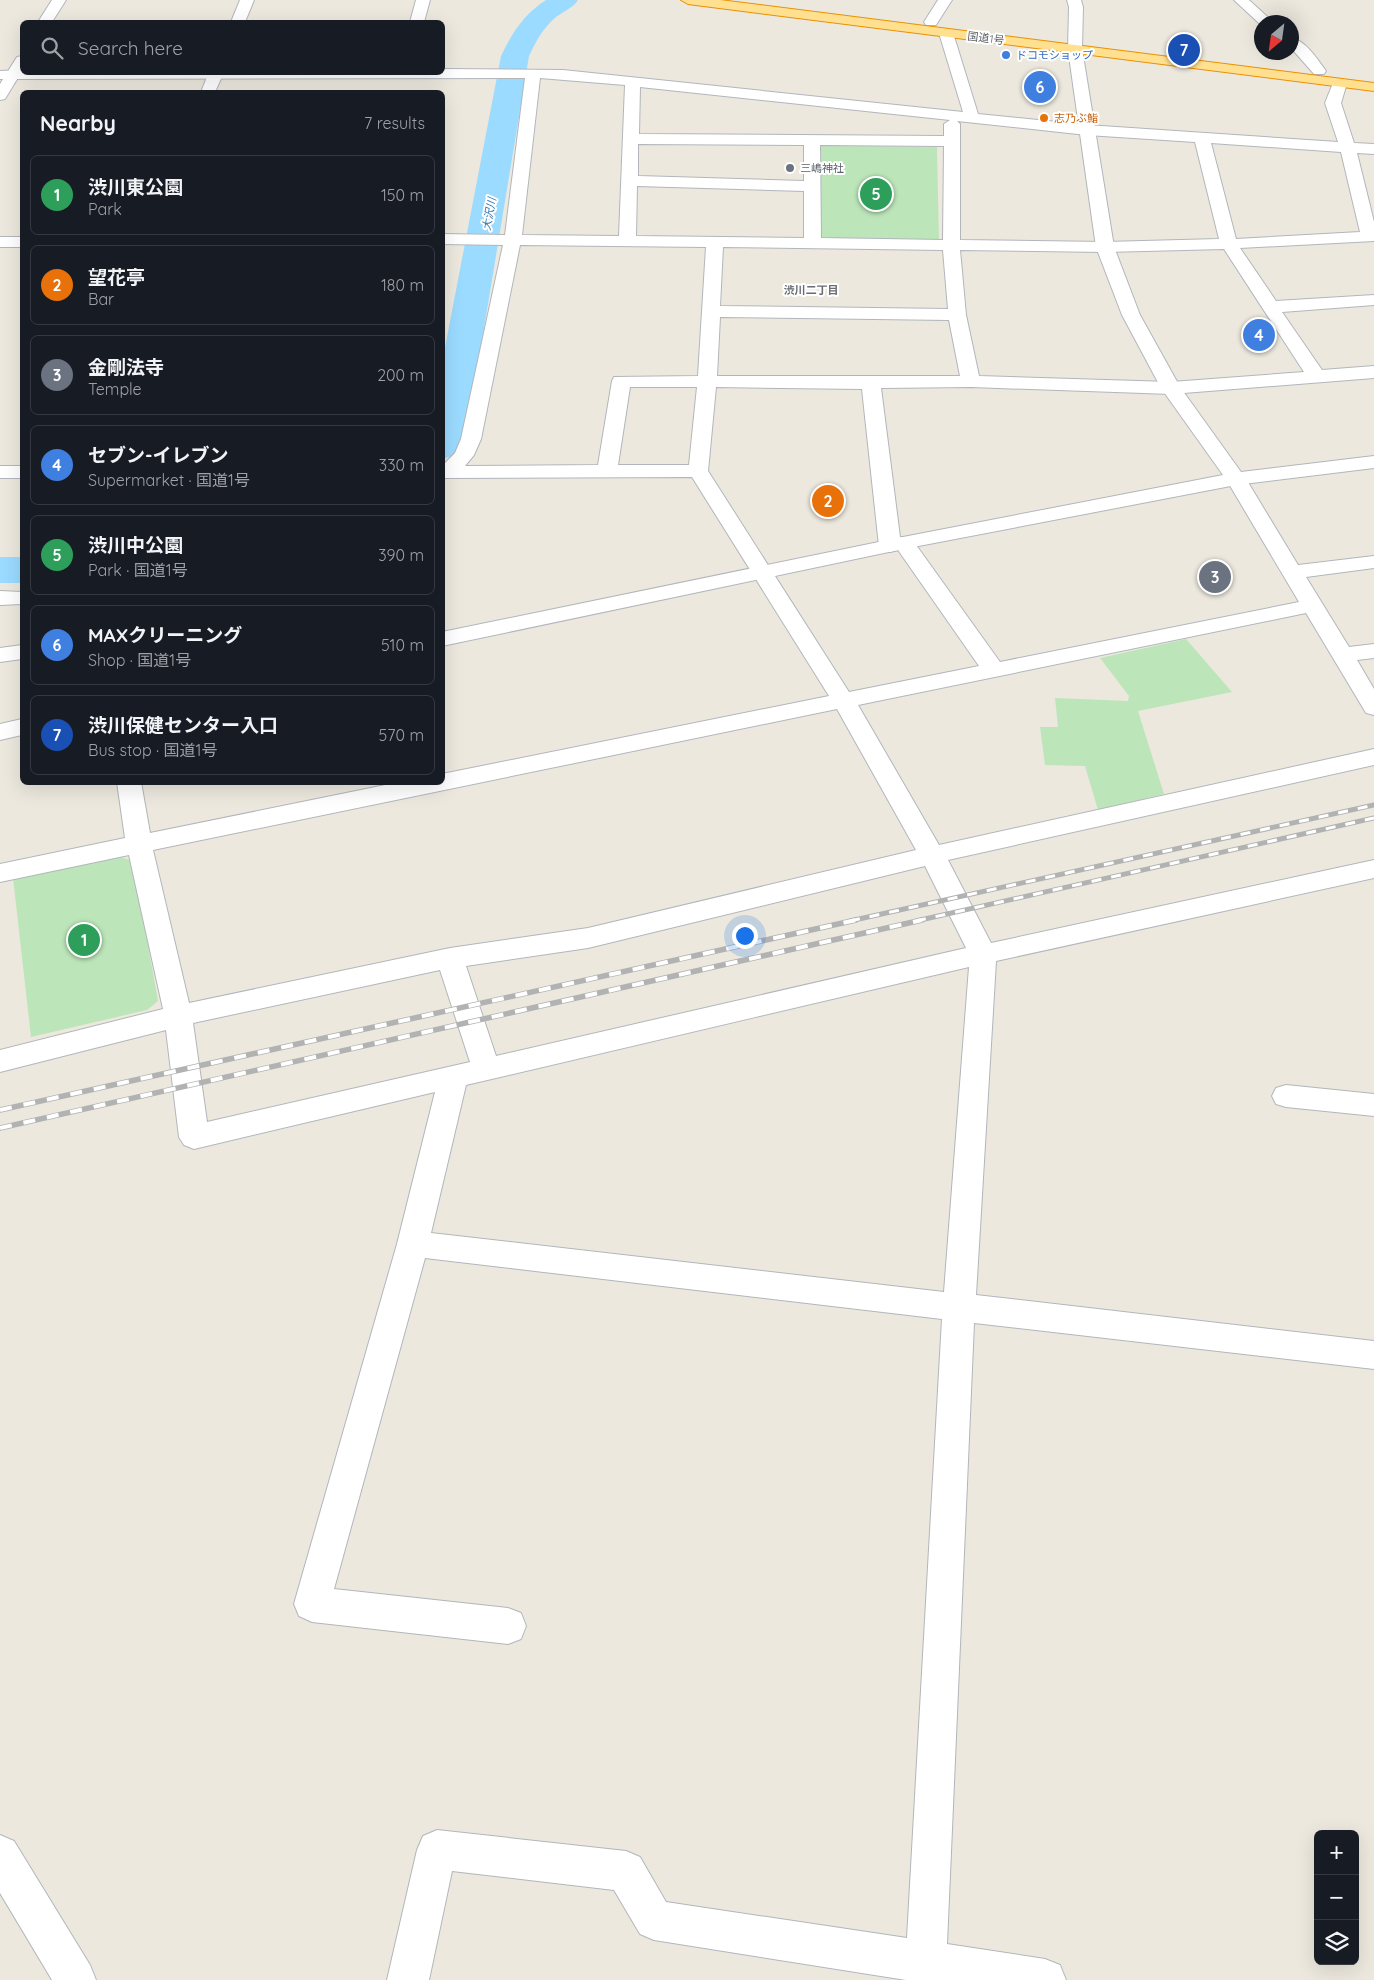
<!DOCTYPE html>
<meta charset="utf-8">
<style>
body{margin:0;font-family:Quicksand,"Noto Sans JP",sans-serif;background:#242831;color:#f1f3f6}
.controls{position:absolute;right:15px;bottom:15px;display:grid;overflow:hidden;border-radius:8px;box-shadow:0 5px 20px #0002}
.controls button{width:45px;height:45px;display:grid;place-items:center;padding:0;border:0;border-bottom:1px solid #363941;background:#171b24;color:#f1f3f6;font:25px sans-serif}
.compass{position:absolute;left:1254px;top:15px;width:45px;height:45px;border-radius:50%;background:#171b24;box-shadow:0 5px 20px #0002;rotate:209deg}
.you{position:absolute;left:744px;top:935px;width:18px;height:18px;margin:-12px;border:4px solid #fff;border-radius:50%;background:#1a73e8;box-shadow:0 0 0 8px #1a73e833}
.badge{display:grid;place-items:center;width:32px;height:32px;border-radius:50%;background:#1a73e8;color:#fff;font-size:16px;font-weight:700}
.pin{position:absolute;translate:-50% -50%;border:2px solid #fff;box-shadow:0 1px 5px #0006}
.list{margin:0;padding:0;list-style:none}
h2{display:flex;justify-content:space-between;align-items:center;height:65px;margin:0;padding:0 20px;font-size:21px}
h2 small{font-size:16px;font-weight:400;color:#9ea1a6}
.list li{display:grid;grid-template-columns:32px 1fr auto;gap:15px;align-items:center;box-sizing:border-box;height:80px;margin:0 10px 10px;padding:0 10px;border:1px solid #363941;border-radius:8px}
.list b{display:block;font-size:19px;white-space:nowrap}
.list p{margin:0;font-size:16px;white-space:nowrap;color:#9ea1a6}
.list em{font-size:16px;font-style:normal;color:#9ea1a6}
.icon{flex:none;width:28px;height:28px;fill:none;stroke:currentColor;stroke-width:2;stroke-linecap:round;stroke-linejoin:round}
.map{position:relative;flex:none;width:1374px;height:1980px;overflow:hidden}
.search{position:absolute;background:#171b24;box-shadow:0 5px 20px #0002;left:20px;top:20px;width:425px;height:55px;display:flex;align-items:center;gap:12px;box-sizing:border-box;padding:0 18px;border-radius:8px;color:#9ea1a6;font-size:19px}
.panel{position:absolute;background:#171b24;box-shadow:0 5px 20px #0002;left:20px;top:90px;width:425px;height:695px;border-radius:8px}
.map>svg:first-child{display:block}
</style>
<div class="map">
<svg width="1374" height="1980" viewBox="0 0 1374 1980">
<rect width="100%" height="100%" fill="#ece8de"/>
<!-- green -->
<g fill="#bce6b9">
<path d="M 815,145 L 937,147 L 939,242 L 814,241 Z"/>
<path d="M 1186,639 L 1232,692 L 1138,711 L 1164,794 L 1098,810 L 1085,766 L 1045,765 L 1040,727 L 1058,727 L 1055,698 L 1128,701 L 1129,696 L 1100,658 Z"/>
<path d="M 117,856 L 133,861 L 158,1001 L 147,1010 L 31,1037 L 13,878 Z"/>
</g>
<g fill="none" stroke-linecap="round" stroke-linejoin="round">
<!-- river -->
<g fill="#9bdbff" fill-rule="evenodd">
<path d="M 546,0 L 578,0 C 573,8 564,11 556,17 C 543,28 536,41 529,56 L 465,443 L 456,455 L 442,459 L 442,363 L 501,56 C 512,33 524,14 546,0 Z"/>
<rect x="0" y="557" width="22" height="26"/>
</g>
<!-- minor casing -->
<g stroke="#b2b6bb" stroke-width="2">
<g id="minor">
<path d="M 416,0 L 430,0 L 424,22 L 410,22 Z"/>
<path d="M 938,0 L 952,0 L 936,25 L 926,25 L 924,22 Z"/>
<path d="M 1067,0 L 1081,0 L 1083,7 L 1082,49 L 1075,53 L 1068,49 L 1069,7 Z"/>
<path d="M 1234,0 L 1249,0 L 1273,22 L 1262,22 L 1261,25 Z"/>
<path d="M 946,29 L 953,33 L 978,114 L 1087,125 L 1338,142 L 1325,103 L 1333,83 L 1340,79 L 1347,83 L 1341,103 L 1354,143 L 1374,144 L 1374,154 L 1357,153 L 1374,222 L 1374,241 L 1240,248 L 1276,301 L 1374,295 L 1374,305 L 1282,312 L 1322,370 L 1374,366 L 1374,378 L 1171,394 L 971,387 L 881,388 L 900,537 L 911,538 L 1000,662 L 1299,602 L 1226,479 L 1229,475 L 1236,473 L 1243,475 L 1246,479 L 1298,565 L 1374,556 L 1374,568 L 1306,577 L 1349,647 L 1374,644 L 1374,658 L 1357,660 L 1374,689 L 1374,715 L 1366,713 L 1306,613 L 858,705 L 939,845 L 1374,749 L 1374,765 L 948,860 L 991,943 L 1374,860 L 1374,878 L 996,961 L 976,1295 L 1374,1341 L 1374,1369 L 974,1323 L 947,1944 L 1045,1959 L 1060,1965 L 1066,1980 L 906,1980 L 654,1940 L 640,1934 L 614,1890 L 452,1871 L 429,1980 L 387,1980 L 417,1850 L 423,1836 L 437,1830 L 626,1851 L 640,1857 L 666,1902 L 907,1938 L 942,1319 L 425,1258 L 334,1589 L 508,1608 L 521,1613 L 526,1626 L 521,1639 L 508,1644 L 312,1622 L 299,1616 L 294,1604 L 397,1244 L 435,1092 L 194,1149 L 184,1145 L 179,1137 L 166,1030 L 0,1072 L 0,1050 L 163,1009 L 129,855 L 0,882 L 0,864 L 125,838 L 117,782 L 141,782 L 150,833 L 400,782 L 442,782 L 442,774 L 829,696 L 692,477 L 442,478 L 442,466 L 455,453 L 461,439 L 503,245 L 442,244 L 442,234 L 505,235 L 525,78 L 0,79 L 0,71 L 22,70 L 22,72 L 442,72 L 442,69 L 563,70 L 963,112 L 939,33 ZM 540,78 L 625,85 L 619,236 L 522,235 ZM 640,87 L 950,120 L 944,124 L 944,136 L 639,134 ZM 957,121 L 1087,135 L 1195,142 L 1219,239 L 1105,242 L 960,240 L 960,124 ZM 1211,143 L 1341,152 L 1360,232 L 1236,239 ZM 638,144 L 804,145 L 804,181 L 638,176 ZM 820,145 L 944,146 L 943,240 L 821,238 ZM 637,186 L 804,191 L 804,238 L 636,236 ZM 520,245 L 706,247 L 698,376 L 614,377 L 612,381 L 598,465 L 465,466 L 474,455 L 481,439 ZM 723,247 L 943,250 L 948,309 L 720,306 ZM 1224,249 L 1304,372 L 1171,382 L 979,376 L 966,315 L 960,250 L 1105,252 ZM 720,317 L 949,320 L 960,376 L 717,376 ZM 630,387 L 697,387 L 689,465 L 618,465 ZM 716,387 L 862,389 L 879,546 L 882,551 L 890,552 L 898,550 L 979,666 L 849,692 L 708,471 ZM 837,709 L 916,850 L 588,928 L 450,948 L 189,1003 L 153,850 ZM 925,866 L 966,948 L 496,1056 L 466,966 L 588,948 ZM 969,967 L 944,1292 L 431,1233 L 466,1085 ZM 440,970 L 470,1062 L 207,1122 L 193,1023 Z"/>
<path d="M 1292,38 C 1306,41 1318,60 1326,71 L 1324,74 L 1314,74 L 1292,49 Z"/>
<rect x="0" y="237" width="22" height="10"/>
<rect x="0" y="466" width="22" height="12"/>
<path d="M 0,591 L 22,592 L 22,604 L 0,605 Z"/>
<path d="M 22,645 L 22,659 L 0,662 L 0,648 Z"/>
<path d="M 1286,1085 L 1374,1094 L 1374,1116 L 1286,1107 L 1276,1104 L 1272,1096 L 1276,1088 Z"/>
<path d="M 0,1835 L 14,1841 L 90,1965 L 96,1980 L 52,1980 L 0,1893 Z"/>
</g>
</g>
<!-- tertiary casing -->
<g stroke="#b2b6bb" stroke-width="2">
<g id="tertiary">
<path d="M 52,0 L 66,0 L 52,22 L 38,22 Z"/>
<path d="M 240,0 L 254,0 L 245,22 L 231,22 Z"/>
<path d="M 1075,45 L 1082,49 L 1114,247 L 1140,315 L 1180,387 L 1241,472 L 1374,456 L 1374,468 L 1236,485 L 903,549 L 442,646 L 442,632 L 903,537 L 1223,475 L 1161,388 L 1122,315 L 1096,247 L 1068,49 Z"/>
<path d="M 22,56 L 22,71 L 5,99 L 0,100 L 0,84 L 17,57 Z"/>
<path d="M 209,72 L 224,72 L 215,92 L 201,92 Z"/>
<path d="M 22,719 L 22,735 L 0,740 L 0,724 Z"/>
</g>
</g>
<!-- trunk casing -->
<g stroke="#ea9000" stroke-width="2">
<path id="trunk" d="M 681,0 L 720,0 L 1374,83 L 1374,91 L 688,4 Z"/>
</g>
<!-- minor -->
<use href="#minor" fill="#fff" fill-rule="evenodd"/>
<!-- tertiary -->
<use href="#tertiary" fill="#fff" fill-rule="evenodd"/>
<!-- trunk -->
<use href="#trunk" fill="#ffe091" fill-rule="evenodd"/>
<!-- rail-far1 casing -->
<g stroke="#b1b2b2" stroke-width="5">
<g id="rail-far1">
<path d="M 850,921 L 1374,805"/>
<path d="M 916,921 L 1374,818"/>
</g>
</g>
<!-- rail casing -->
<g stroke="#b1b2b2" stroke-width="5.5">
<g id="rail">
<path d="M 0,1110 L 856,920"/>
<path d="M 0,1128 L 922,920"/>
</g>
</g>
<!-- rail-far1 -->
<use href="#rail-far1" stroke="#fff" stroke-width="3" stroke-dasharray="10" stroke-linecap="butt"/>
<!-- rail -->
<use href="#rail" stroke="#fff" stroke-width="4" stroke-dasharray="12" stroke-linecap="butt"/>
</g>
<!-- markers -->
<circle fill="#3f7fe0" stroke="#fff" stroke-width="2" cx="1006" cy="55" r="5"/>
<circle fill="#e8710a" stroke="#fff" stroke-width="2" cx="1044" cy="118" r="5"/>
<circle fill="#6b7280" stroke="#fff" stroke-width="2" cx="790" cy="168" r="5"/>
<g text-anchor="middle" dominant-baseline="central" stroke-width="4" stroke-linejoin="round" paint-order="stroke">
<!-- far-street labels -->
<g font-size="11" fill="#585c61" stroke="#fff">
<text transform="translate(986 38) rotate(7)">国道1号</text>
</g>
<!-- far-shop labels -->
<g font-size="11" fill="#366cbe" stroke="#fff" text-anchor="start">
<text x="1016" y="55">ドコモショップ</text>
</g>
<!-- far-food labels -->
<g font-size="11" fill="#c56008" stroke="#fff" text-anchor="start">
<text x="1054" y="118">志乃ぶ鮨</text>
</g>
<!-- far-worship labels -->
<g font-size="11" fill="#5b616d" stroke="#fff" text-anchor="start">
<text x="800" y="168">三嶋神社</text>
</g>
<!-- far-water labels -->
<g font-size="11" font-style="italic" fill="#3477ac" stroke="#fff">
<text transform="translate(489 214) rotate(-80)">大沢川</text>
</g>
<!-- far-neighbourhood labels -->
<g font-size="11" font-weight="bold" fill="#696e73" stroke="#fff">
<text x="811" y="290">渋川二丁目</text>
</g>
</g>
</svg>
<div class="controls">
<button>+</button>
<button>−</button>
<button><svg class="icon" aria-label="layers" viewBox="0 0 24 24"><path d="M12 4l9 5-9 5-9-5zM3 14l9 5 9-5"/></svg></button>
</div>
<svg class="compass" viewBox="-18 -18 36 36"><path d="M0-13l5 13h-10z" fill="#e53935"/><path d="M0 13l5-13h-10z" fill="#9ea1a6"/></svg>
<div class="you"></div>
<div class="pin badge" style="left:84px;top:940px;background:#2e9e5b">1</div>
<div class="pin badge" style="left:828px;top:501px;background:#e8710a">2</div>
<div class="pin badge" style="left:1215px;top:577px;background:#6b7280">3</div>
<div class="pin badge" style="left:1259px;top:335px;background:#3f7fe0">4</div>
<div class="pin badge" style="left:876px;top:194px;background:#2e9e5b">5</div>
<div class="pin badge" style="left:1040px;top:87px;background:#3f7fe0">6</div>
<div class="pin badge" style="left:1184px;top:50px;background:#1a4fb4">7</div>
<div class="search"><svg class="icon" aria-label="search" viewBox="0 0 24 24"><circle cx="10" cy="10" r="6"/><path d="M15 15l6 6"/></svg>Search here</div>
<section class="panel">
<h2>Nearby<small>7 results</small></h2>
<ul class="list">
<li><span class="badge" style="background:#2e9e5b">1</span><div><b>渋川東公園</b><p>Park</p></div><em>150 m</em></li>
<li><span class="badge" style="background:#e8710a">2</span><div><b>望花亭</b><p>Bar</p></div><em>180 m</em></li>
<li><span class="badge" style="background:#6b7280">3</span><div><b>金剛法寺</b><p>Temple</p></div><em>200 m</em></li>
<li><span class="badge" style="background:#3f7fe0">4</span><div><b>セブン-イレブン</b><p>Supermarket · 国道1号</p></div><em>330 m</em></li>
<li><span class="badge" style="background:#2e9e5b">5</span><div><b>渋川中公園</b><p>Park · 国道1号</p></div><em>390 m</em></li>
<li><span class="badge" style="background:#3f7fe0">6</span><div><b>MAXクリーニング</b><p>Shop · 国道1号</p></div><em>510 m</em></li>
<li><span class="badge" style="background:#1a4fb4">7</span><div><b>渋川保健センター入口</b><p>Bus stop · 国道1号</p></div><em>570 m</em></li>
</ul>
</section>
</div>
